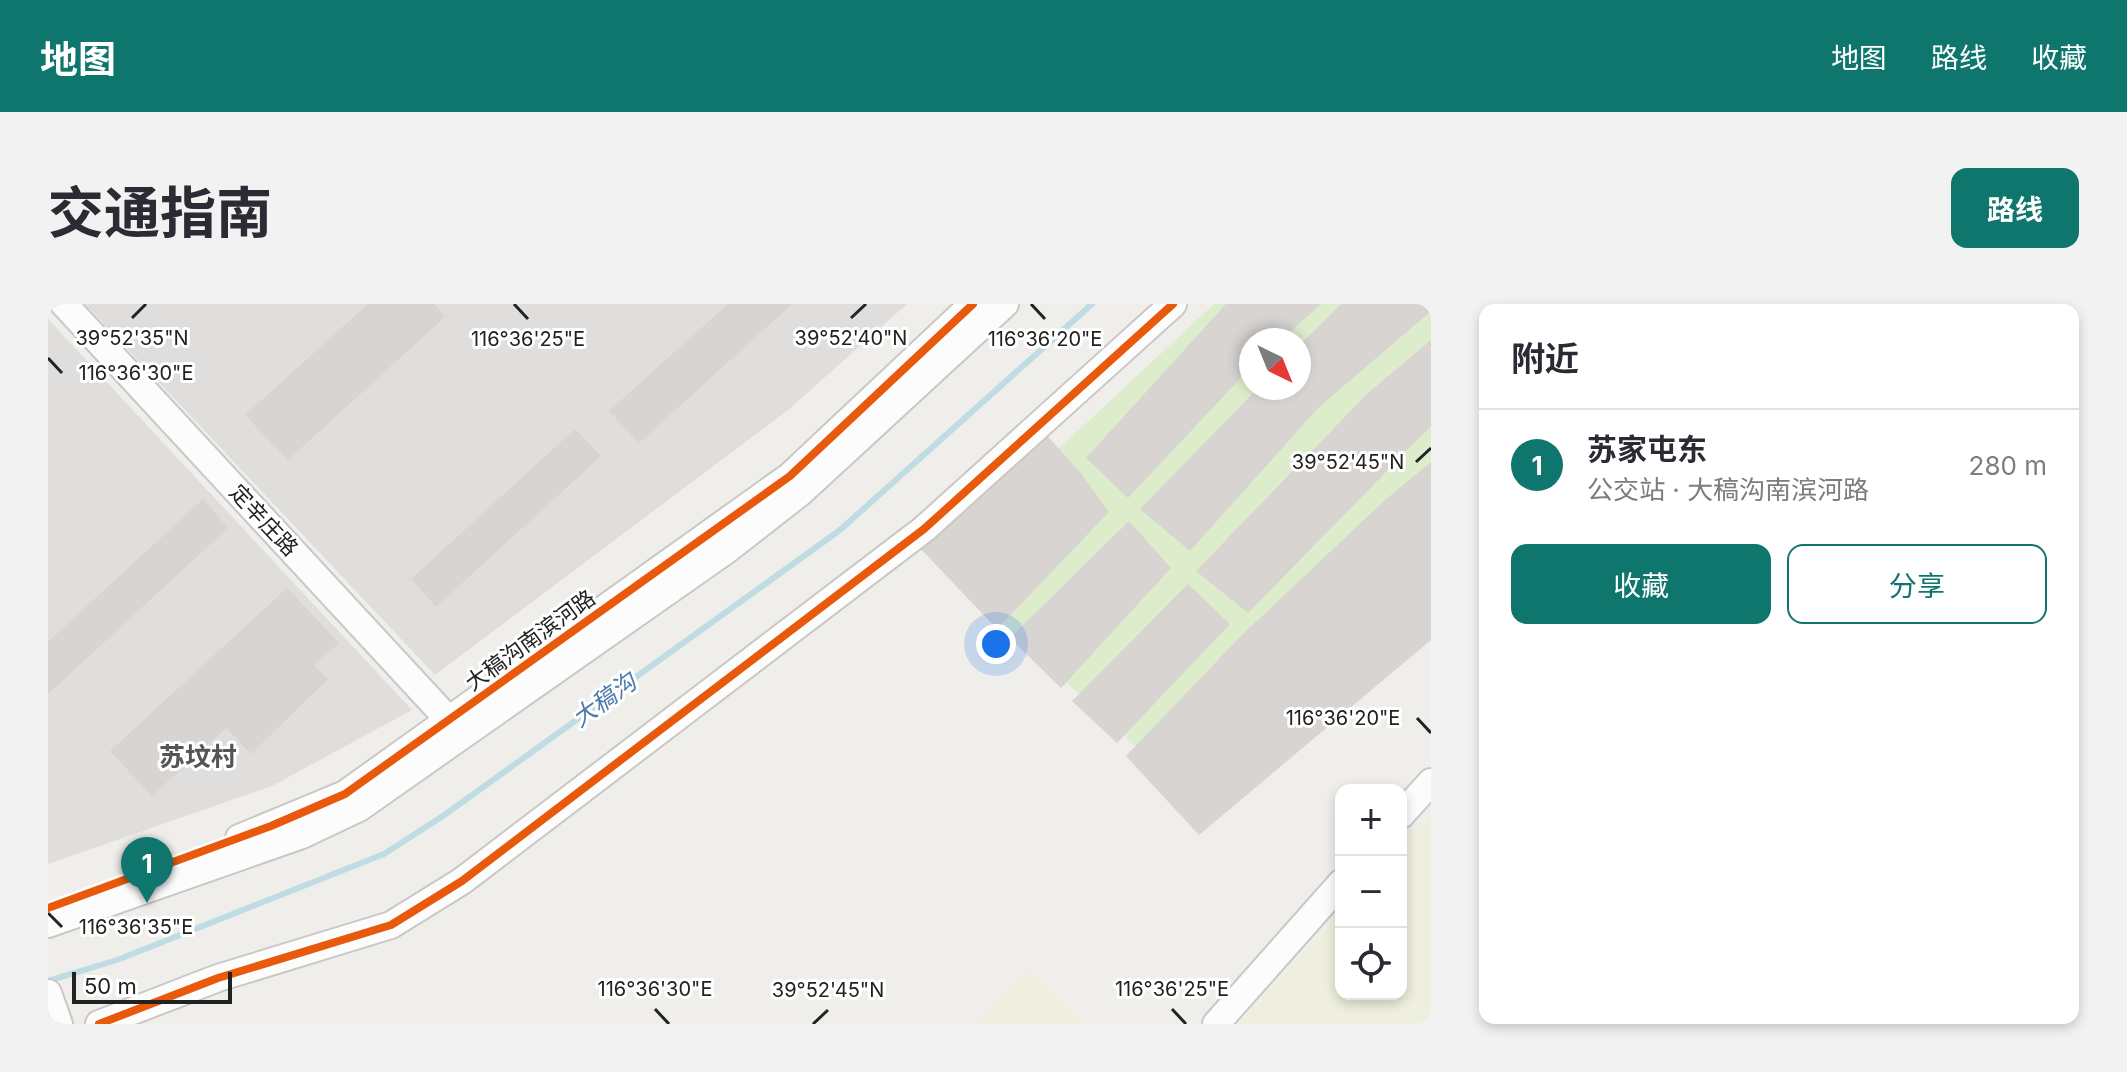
<!DOCTYPE html>
<html lang="zh">
<meta charset="utf-8">
<style>
body{margin:0;font-family:Inter,"Noto Sans SC",sans-serif;background:#f2f2f3;color:#2b2b33}
.controls{position:absolute;right:24px;bottom:24px;display:grid;overflow:hidden;border-radius:16px;box-shadow:0 4px 12px #0003}
.controls button{width:72px;height:72px;display:grid;place-items:center;padding:0;border:0;border-bottom:2px solid #e1e1e2;background:#fff;color:#2b2b33;font:40px sans-serif}
.compass{position:absolute;left:1191px;top:24px;width:72px;height:72px;border-radius:50%;background:#fff;box-shadow:0 4px 12px #0003;rotate:137deg}
.scale{position:absolute;left:24px;bottom:20px;width:160px;box-sizing:border-box;padding-left:8px;border:4px solid #222;border-top:0;font-size:22px;line-height:28px;white-space:nowrap;color:#222;-webkit-text-stroke:6px #fff;paint-order:stroke}
.you{position:absolute;left:948px;top:340px;width:28px;height:28px;margin:-20px;border:6px solid #fff;border-radius:50%;background:#1a73e8;box-shadow:0 0 0 12px #1a73e833}
.badge{display:grid;place-items:center;width:52px;height:52px;border-radius:50%;background:#0f766e;color:#fff;font-size:26px;font-weight:700}
.pin{position:absolute;translate:-50% -66px;filter:drop-shadow(0 2px 4px #0008)}
.pin::after{content:'';position:absolute;top:42px;width:28px;height:24px;background:inherit;clip-path:polygon(0 0,100% 0,50% 100%)}
.list{margin:0;padding:0;list-style:none}
h2{display:flex;justify-content:space-between;align-items:center;height:104px;margin:0;padding:0 32px;font-size:34px}
h2 small{font-size:26px;font-weight:400;color:#7c7c81}
.list li{display:grid;grid-template-columns:52px 1fr auto;gap:24px;align-items:center;box-sizing:border-box;height:112px;padding:0 32px;border-top:2px solid #e1e1e2}
.list b{display:block;font-size:30px;white-space:nowrap}
.list p{margin:0;font-size:26px;white-space:nowrap;color:#7c7c81}
.list em{font-size:26px;font-style:normal;color:#7c7c81}
.actions{display:flex;gap:16px;padding:24px 32px}
.actions a{flex:1;padding:18px 0;border:2px solid #0f766e;border-radius:16px;text-align:center;font-size:28px;color:#0f766e}
.actions .main{background:#0f766e;color:#fff}
.icon{flex:none;width:44px;height:44px;fill:none;stroke:currentColor;stroke-width:2;stroke-linecap:round;stroke-linejoin:round}
.map{position:relative;flex:none;width:1383px;height:720px;overflow:hidden;border-radius:16px}
header{display:flex;align-items:center;gap:48px;box-sizing:border-box;height:112px;padding:0 40px;background:#0f766e;color:#fff}
header strong{font-size:38px}
nav{display:flex;gap:44px;margin-inline-start:auto;font-size:28px}
.intro{display:flex;align-items:center;justify-content:space-between;box-sizing:border-box;height:192px;padding:0 48px}
h1{margin:0;font-size:56px}
.button{padding:20px 36px;border-radius:16px;background:#0f766e;color:#fff;font-size:28px;font-weight:700}
main{display:flex;gap:48px;padding:0 48px}
aside{flex:1;background:#fff;border-radius:16px;box-shadow:0 4px 12px #0003}
.map>svg:first-child{display:block}
</style>
<header>
<strong>地图</strong>
<nav><a>地图</a><a>路线</a><a>收藏</a></nav>
</header>
<div class="intro"><h1>交通指南</h1><a class="button">路线</a></div>
<main>
<div class="map">
<svg width="1383" height="720" viewBox="0 0 1383 720">
<rect width="100%" height="100%" fill="#f0eeeb"/>
<!-- residential -->
<g fill="#dfdedc">
<path d="M 37,0 L 859,0 L 740,106 L 387,371 Z"/>
<path d="M 0,15 L 364,406 L 224,482 L 0,560 Z"/>
</g>
<!-- farmland -->
<g fill="#efefdf">
<path d="M 1383,511 L 1383,720 L 1190,720 L 1293,608 L 1293,690 L 1353,690 L 1353,543 Z"/>
<path d="M 979,666 L 1038,720 L 929,720 Z"/>
</g>
<!-- grass -->
<path fill="#ddeccb" fill-rule="evenodd" d="M 1166,0 L 1383,0 L 1383,314 L 1158,508 L 889,258 ZM 1203,36 L 1251,36 L 1251,84 L 1203,84 Z"/>
<g fill="none" stroke-linecap="round" stroke-linejoin="round">
<!-- stream -->
<path stroke="#bfdbe3" stroke-width="6" d="M 0,677 L 69,656 L 336,550 L 395,512 L 792,226 L 1044,0"/>
</g>
<!-- building -->
<g fill="#d7d4d2">
<path d="M 320,0 L 386,0 L 397,13 L 240,156 L 197,111 Z"/>
<path d="M 680,0 L 744,0 L 591,139 L 561,107 Z"/>
<path d="M 1178,0 L 1273,0 L 1233,36 L 1203,36 L 1203,63 L 1080,194 L 1038,154 Z"/>
<path d="M 1293,0 L 1383,0 L 1383,7 L 1270,104 L 1142,247 L 1092,205 L 1210,84 L 1251,84 L 1251,42 Z"/>
<path d="M 1383,36 L 1383,122 L 1200,309 L 1148,267 L 1320,89 Z"/>
<path d="M 527,125 L 553,152 L 388,303 L 363,275 Z"/>
<path d="M 993,125 L 1032,168 L 1061,208 L 949,325 L 869,241 Z"/>
<path d="M 1383,158 L 1383,336 L 1151,531 L 1078,452 L 1193,332 L 1337,196 Z"/>
<path d="M 155,195 L 180,224 L 0,390 L 0,338 Z"/>
<path d="M 1081,217 L 1123,264 L 1013,384 L 962,334 Z"/>
<path d="M 1140,280 L 1182,320 L 1069,439 L 1024,397 Z"/>
<path d="M 239,284 L 291,339 L 266,361 L 280,375 L 203,450 L 178,424 L 104,492 L 62,447 Z"/>
</g>
<g fill="none" stroke-linecap="round" stroke-linejoin="round">
<!-- minor casing -->
<g stroke="#c9c8c7" stroke-width="30">
<g id="minor">
<path d="M 16,0 L 411,427"/>
<path d="M 1353,511 L 1383,478"/>
<path d="M 191,534 L 297,490 L 742,172 L 925,0"/>
<path d="M 0,620 L 254,531 L 311,504 L 680,245 L 753,188 L 957,0"/>
<path d="M 0,689 L 11,720"/>
<path d="M 51,720 L 170,674 L 343,621 L 414,577 L 876,225 L 1125,0"/>
<path d="M 1168,720 L 1293,579"/>
</g>
</g>
<!-- minor -->
<use href="#minor" stroke="#fdfcfc" stroke-width="26"/>
<!-- cycleway casing -->
<g stroke="#fff" stroke-width="13">
<g id="cycleway">
<path d="M 0,604 L 223,522 L 297,490 L 742,172 L 925,0"/>
<path d="M 51,720 L 170,674 L 343,621 L 414,577 L 876,225 L 1125,0"/>
</g>
</g>
<!-- cycleway -->
<use href="#cycleway" stroke="#e8590c" stroke-width="8"/>
</g>
<!-- ticks -->
<path fill="none" stroke="#222" stroke-width="3" d="M 466,0 L 480,15M 983,0 L 997,15M 84,14 L 98,0M 803,14 L 818,0M 0,54 L 14,69M 1368,158 L 1383,144M 1369,414 L 1383,429M 0,609 L 14,623M 607,705 L 621,720M 1124,705 L 1138,720M 765,720 L 780,706"/>
<g text-anchor="middle" dominant-baseline="central" stroke-width="6" stroke-linejoin="round" paint-order="stroke">
<!-- street labels -->
<g font-size="22" fill="#222" stroke="#fff">
<text transform="translate(216 216) rotate(47)">定辛庄路</text>
<text transform="translate(482 336) rotate(-36)">大稿沟南滨河路</text>
</g>
<!-- water labels -->
<g font-size="24" font-style="italic" fill="#4a7aab" stroke="#fff">
<text transform="translate(556 396) rotate(-36)">大稿沟</text>
</g>
<!-- quarter labels -->
<g font-size="26" font-weight="bold" fill="#555" stroke="#fff">
<text x="150" y="452">苏坟村</text>
</g>
</g>
<g font-size="20" text-anchor="middle" fill="#222" stroke="#fff" stroke-width="6" stroke-linejoin="round" paint-order="stroke">
<text x="84" y="41">39°52'35"N</text>
<text x="803" y="41">39°52'40"N</text>
<text x="480" y="42">116°36'25"E</text>
<text x="997" y="42">116°36'20"E</text>
<text x="88" y="76">116°36'30"E</text>
<text x="1300" y="165">39°52'45"N</text>
<text x="1295" y="421">116°36'20"E</text>
<text x="88" y="630">116°36'35"E</text>
<text x="607" y="692">116°36'30"E</text>
<text x="1124" y="692">116°36'25"E</text>
<text x="780" y="693">39°52'45"N</text>
</g>
</svg>
<div class="controls">
<button>+</button>
<button>−</button>
<button><svg class="icon" aria-label="locate" viewBox="0 0 24 24"><circle cx="12" cy="12" r="6"/><path d="M12 2v4M12 18v4M2 12h4M18 12h4"/></svg></button>
</div>
<svg class="compass" viewBox="-18 -18 36 36"><path d="M0-13l5 13h-10z" fill="#e53935"/><path d="M0 13l5-13h-10z" fill="#7c7c81"/></svg>
<div class="scale">50 m</div>
<div class="you"></div>
<div class="pin badge" style="left:99px;top:599px">1</div>
</div>
<aside>
<h2>附近<small></small></h2>
<ul class="list">
<li><span class="badge">1</span><div><b>苏家屯东</b><p>公交站 · 大稿沟南滨河路</p></div><em>280 m</em></li>
</ul>
<div class="actions"><a class="main">收藏</a><a>分享</a></div>
</aside>
</main>
